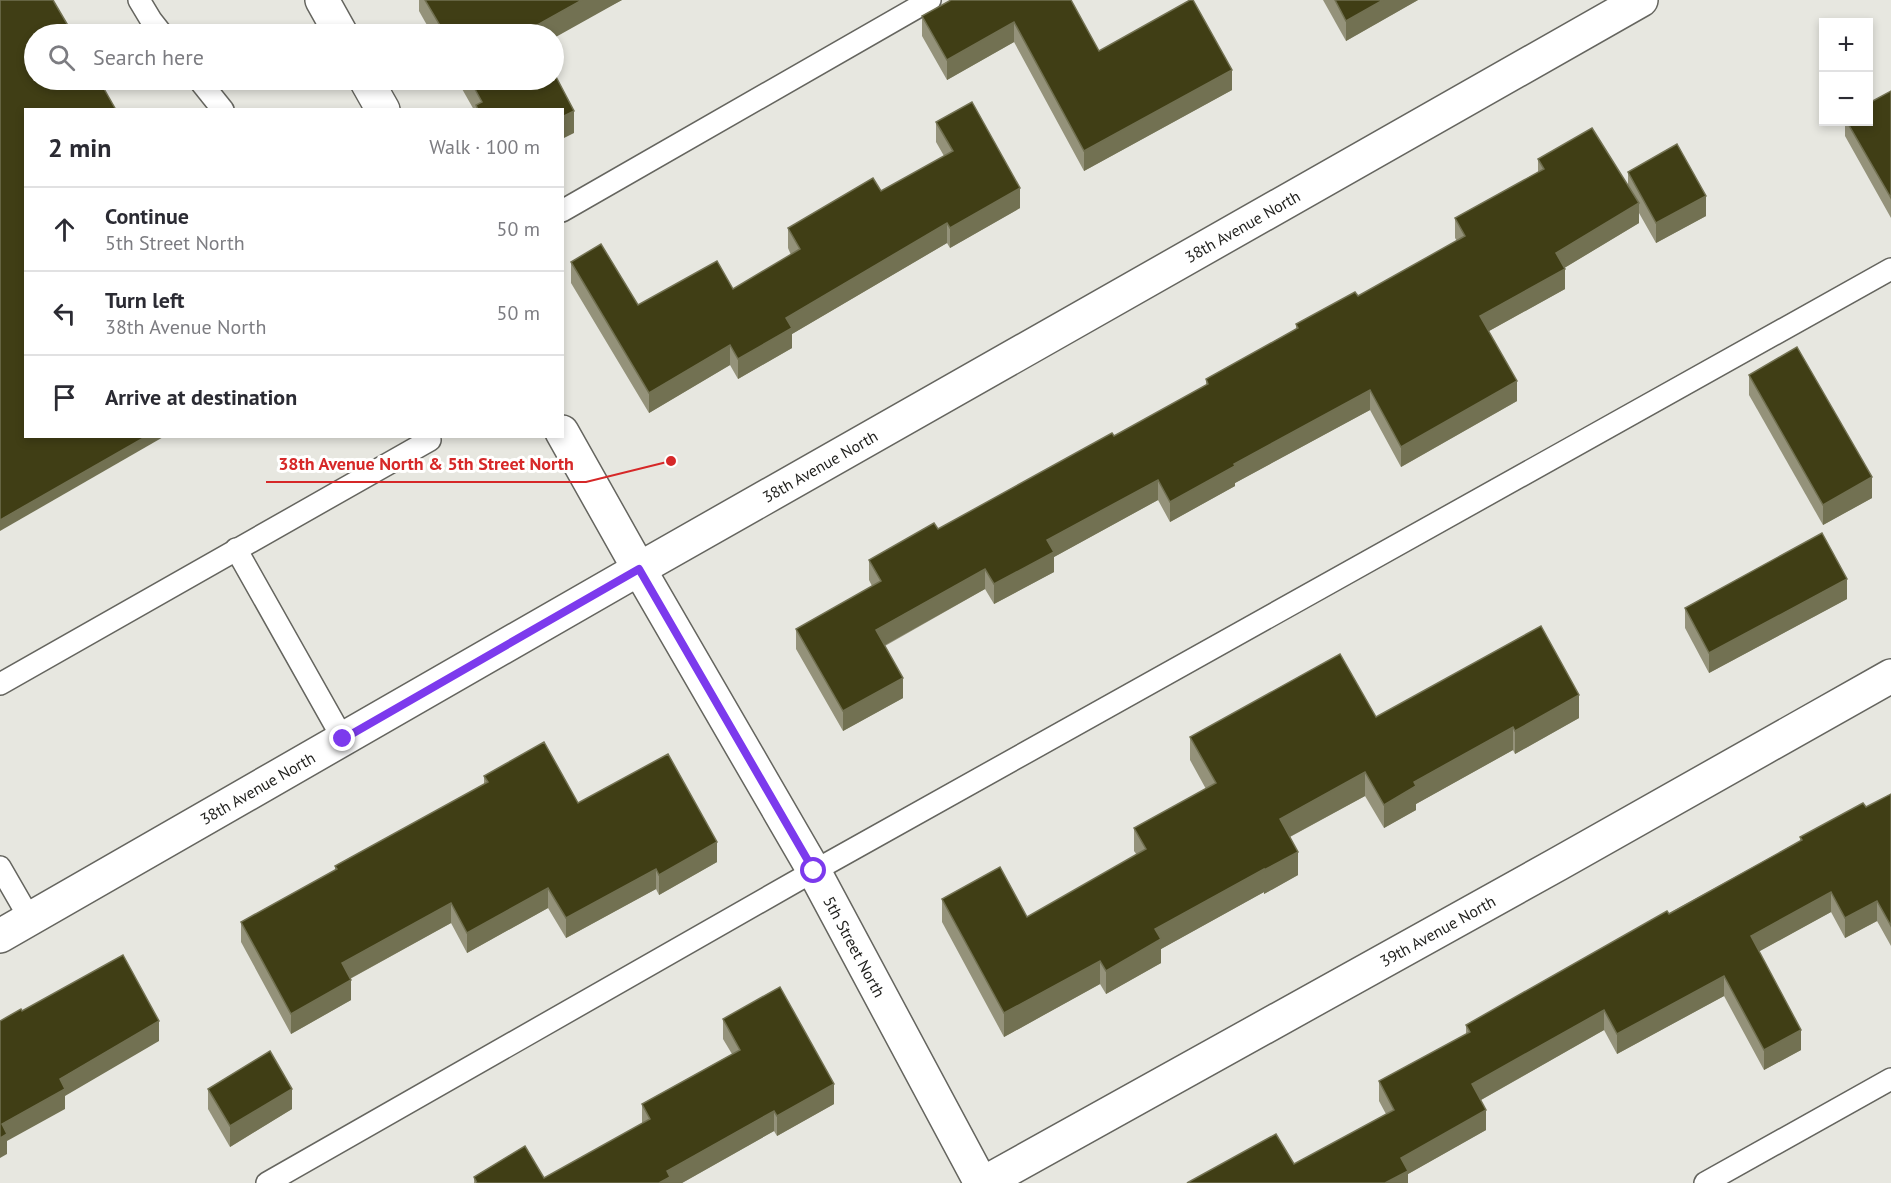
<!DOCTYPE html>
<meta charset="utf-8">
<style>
body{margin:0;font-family:"PT Sans",sans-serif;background:#f2f2f3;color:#2b2b33}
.controls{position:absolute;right:18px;top:18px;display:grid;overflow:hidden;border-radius:0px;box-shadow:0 3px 9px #0003}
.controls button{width:54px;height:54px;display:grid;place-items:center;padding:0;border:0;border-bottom:2px solid #e1e1e2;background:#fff;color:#2b2b33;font:30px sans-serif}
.stop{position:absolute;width:18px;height:18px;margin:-14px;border:4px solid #7c3aed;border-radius:50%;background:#fff}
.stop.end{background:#7c3aed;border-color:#fff;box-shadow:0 2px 6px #0008}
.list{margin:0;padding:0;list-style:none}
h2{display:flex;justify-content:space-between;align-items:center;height:78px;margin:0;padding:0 24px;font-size:26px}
h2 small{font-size:20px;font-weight:400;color:#7c7c81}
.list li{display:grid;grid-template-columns:39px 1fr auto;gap:18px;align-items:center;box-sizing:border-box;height:84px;padding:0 24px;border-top:2px solid #e1e1e2}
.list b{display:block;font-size:22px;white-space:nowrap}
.list p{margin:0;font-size:20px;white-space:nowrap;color:#7c7c81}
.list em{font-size:20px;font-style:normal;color:#7c7c81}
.icon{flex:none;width:33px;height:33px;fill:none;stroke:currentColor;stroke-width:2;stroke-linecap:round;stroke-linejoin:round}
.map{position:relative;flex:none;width:1891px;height:1183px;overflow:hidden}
.search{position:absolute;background:#fff;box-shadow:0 3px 9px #0003;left:24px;top:24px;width:540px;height:66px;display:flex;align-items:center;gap:15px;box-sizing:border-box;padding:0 21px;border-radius:33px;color:#7c7c81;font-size:22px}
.panel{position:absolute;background:#fff;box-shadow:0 3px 9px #0003;left:24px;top:108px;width:540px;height:330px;border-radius:0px}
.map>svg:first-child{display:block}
</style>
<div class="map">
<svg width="1891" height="1183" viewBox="0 0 1891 1183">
<rect width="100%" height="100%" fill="#e7e7e0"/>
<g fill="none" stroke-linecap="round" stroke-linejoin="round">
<!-- service casing -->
<g stroke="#65655f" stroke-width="24">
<g id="service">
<path d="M 139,0 L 151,20 L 162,34"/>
<path d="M 199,80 L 223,110"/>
<path d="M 562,211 L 930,0"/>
<path d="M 236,549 L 343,739"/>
<path d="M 0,684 L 430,440 L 428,436"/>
<path d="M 0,867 L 30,919"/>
<path d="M 267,1183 L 814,871 L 1891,269"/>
<path d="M 1705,1183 L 1891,1079"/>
</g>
</g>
<!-- minor casing -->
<g stroke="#65655f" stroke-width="36">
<g id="minor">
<path d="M 322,0 L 341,34"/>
<path d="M 366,80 L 383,110"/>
<path id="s1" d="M 562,432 L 639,569 L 814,871 L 981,1183"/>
<path id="s2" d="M 984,1183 L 1558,864 L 1891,676"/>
</g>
</g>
<!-- secondary casing -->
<g stroke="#65655f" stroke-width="36">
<g id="secondary">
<path id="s3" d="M 0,936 L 639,569 L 1641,0"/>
</g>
</g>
<!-- service -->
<use href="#service" stroke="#fff" stroke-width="21"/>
<!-- minor -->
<use href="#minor" stroke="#fff" stroke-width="33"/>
<!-- secondary -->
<use href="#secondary" stroke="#fff" stroke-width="33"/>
</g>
<!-- wall -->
<g fill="#94927a">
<path d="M 419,0 L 622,0 L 554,34 L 432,34 L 419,11 Z"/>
<path d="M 951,0 L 1099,51 L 1232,90 L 1084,171 L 1014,42 L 947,80 L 922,36 L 922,16 Z"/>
<path d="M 1323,0 L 1418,0 L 1346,41 Z"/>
<path d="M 457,80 L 554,80 L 574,133 L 562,110 L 474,110 Z"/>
<path d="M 1891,91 L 1891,218 L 1845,136 L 1845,122 L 1869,122 Z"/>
<path d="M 936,122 L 1020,208 L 950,248 L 947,243 L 792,334 L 792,348 L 738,379 L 730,365 L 649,413 L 571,283 L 571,262 L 638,305 L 733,289 L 791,255 L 788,248 L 788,228 L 881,191 L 944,156 L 936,142 Z"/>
<path d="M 1538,159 L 1628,185 L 1628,172 L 1706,216 L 1656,243 L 1639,213 L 1639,223 L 1564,268 L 1565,289 L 1489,331 L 1517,401 L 1401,467 L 1370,410 L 1235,483 L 1235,486 L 1170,522 L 1158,500 L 1054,557 L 1054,572 L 994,604 L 985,589 L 885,646 L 903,698 L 843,731 L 796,649 L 796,629 L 872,586 L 869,580 L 869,560 L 938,529 L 1114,436 L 1206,385 L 1206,379 L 1296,329 L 1296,324 L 1358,296 L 1457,241 L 1455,238 L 1455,218 L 1538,172 Z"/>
<path d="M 1749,375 L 1872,498 L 1823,525 L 1749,395 Z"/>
<path d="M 1847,599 L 1709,673 L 1685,628 L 1685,608 Z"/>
<path d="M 1376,717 L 1579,718 L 1515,754 L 1513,750 L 1416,804 L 1416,810 L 1384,828 L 1365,796 L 1290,837 L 1298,875 L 1264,894 L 1264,892 L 1161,949 L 1161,963 L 1106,994 L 1100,984 L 1004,1037 L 942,922 L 942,899 L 1027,917 L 1137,855 L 1134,851 L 1134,828 L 1206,789 L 1190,760 L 1190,737 Z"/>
<path d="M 484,776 L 578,803 L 717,862 L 659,895 L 656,889 L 566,938 L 548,908 L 467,953 L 451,923 L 350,979 L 351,1000 L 291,1034 L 241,942 L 241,922 L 335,870 L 335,866 L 484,784 Z"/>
<path d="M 1891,794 L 1891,946 L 1877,921 L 1845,938 L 1831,912 L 1759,951 L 1801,1050 L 1764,1070 L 1724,996 L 1617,1054 L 1604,1030 L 1481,1100 L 1486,1130 L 1408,1174 L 1408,1183 L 1294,1164 L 1386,1114 L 1379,1101 L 1379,1081 L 1466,1034 L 1466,1025 L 1800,841 L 1800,837 L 1866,807 Z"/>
<path d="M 723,1019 L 834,1104 L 777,1136 L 774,1131 L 682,1183 L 474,1183 L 474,1177 L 544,1178 L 642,1124 L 642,1104 L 732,1054 L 723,1039 Z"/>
<path d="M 208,1089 L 292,1109 L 230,1147 L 208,1109 Z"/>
</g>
<!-- shaded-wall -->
<g fill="#727152">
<path d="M 582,0 L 622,0 L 554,38 L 554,34 L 530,34 L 530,29 Z"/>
<path d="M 1383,0 L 1418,0 L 1346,41 L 1346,21 Z"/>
<path d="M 1014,22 L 1014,42 L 947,80 L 947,60 Z"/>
<path d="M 1232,70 L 1232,90 L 1084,171 L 1084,151 Z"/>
<path d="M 574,111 L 574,133 L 562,139 L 562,117 Z"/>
<path d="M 1020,188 L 1020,208 L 950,248 L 950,228 Z"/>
<path d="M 1706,196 L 1706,216 L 1656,243 L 1656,223 Z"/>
<path d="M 1639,203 L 1639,223 L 1556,273 L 1556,253 Z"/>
<path d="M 947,223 L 947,243 L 792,334 L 792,348 L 738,379 L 738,359 L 786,318 Z"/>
<path d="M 1565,269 L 1565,289 L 1480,336 L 1480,316 Z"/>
<path d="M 730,345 L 730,365 L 649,413 L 649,393 Z"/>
<path d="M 1517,381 L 1517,401 L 1401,467 L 1401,447 Z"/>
<path d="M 1370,390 L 1370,410 L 1235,483 L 1235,486 L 1170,522 L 1170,502 L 1234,464 Z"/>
<path d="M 147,436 L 165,436 L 0,531 L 0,520 Z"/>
<path d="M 1872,477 L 1872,498 L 1823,525 L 1823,505 Z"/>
<path d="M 1158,480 L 1158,500 L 1054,557 L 1054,572 L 994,604 L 994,584 L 1047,540 Z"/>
<path d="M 985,569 L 985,589 L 876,650 L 876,630 Z"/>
<path d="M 1847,579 L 1847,599 L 1709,673 L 1709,653 Z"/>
<path d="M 903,678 L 903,698 L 843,731 L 843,711 Z"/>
<path d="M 1579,695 L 1579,718 L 1515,754 L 1515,731 Z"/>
<path d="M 1513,727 L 1513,750 L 1416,804 L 1416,810 L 1384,828 L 1384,805 L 1414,782 Z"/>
<path d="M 1365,772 L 1365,796 L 1280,842 L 1280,819 Z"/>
<path d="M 717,842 L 717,862 L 659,895 L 659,875 Z"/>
<path d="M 1298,852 L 1298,875 L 1264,894 L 1264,870 Z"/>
<path d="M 656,869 L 656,889 L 566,938 L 566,918 Z"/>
<path d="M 1264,869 L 1264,892 L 1161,949 L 1161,963 L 1106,994 L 1106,971 L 1155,929 Z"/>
<path d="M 548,888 L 548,908 L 467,953 L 467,933 Z"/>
<path d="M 1831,892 L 1831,912 L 1751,956 L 1751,936 Z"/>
<path d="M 1877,901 L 1877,921 L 1845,938 L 1845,918 Z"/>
<path d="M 451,903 L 451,923 L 342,983 L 342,963 Z"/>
<path d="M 1100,961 L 1100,984 L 1004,1037 L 1004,1013 Z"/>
<path d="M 1724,976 L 1724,996 L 1617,1054 L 1617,1034 Z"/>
<path d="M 351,980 L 351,1000 L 291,1034 L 291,1014 Z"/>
<path d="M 1604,1010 L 1604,1030 L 1472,1105 L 1472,1084 Z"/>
<path d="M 159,1021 L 159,1041 L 65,1096 L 65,1109 L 7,1141 L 7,1154 L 0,1158 L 0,1138 L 2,1124 L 60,1079 Z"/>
<path d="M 1801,1030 L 1801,1050 L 1764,1070 L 1764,1050 Z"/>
<path d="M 834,1084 L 834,1104 L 777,1136 L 777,1116 Z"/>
<path d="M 292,1089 L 292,1109 L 230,1147 L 230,1126 Z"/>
<path d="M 1486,1110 L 1486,1130 L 1408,1174 L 1408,1183 L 1385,1183 L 1401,1158 Z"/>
<path d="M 774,1111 L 774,1131 L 682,1183 L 659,1183 L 667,1171 Z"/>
</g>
<!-- building -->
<g fill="#403e15" stroke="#727152" stroke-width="1.5">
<path d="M 0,0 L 53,0 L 73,34 L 34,34 L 34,80 L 99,80 L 116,110 L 26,110 L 26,436 L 147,436 L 0,520 Z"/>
<path d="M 425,0 L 582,0 L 530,29 L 533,34 L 445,34 Z"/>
<path d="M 951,0 L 1071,0 L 1099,51 L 1190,0 L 1193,0 L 1232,70 L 1084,151 L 1014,22 L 947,60 L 922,16 Z"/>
<path d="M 1335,0 L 1383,0 L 1346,21 Z"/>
<path d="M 554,73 L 574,111 L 562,117 L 562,110 L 478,110 L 476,105 L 482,102 L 470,80 L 554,80 Z"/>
<path d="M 1891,91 L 1891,198 L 1847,122 L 1869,122 L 1869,103 Z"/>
<path d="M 972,102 L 1020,188 L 950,228 L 947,223 L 786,318 L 792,328 L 738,359 L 730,345 L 649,393 L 571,262 L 601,244 L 638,305 L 717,261 L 733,289 L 800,249 L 788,228 L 873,178 L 881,191 L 953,151 L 936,122 Z"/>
<path d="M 1592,128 L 1639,203 L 1556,253 L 1565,269 L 1480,316 L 1517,381 L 1401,447 L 1370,390 L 1234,464 L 1235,466 L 1170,502 L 1158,480 L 1047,540 L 1054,552 L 994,584 L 985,569 L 876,630 L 903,678 L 843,711 L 796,629 L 881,581 L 869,560 L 934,523 L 938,529 L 1112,433 L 1114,436 L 1208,384 L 1206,379 L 1298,328 L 1296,324 L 1355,292 L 1358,296 L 1465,236 L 1455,218 L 1544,169 L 1538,159 Z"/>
<path d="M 1677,144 L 1706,196 L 1656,223 L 1628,172 Z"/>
<path d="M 1797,347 L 1872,477 L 1823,505 L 1749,375 Z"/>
<path d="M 1822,533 L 1847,579 L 1709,653 L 1685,608 Z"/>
<path d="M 1541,626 L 1579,695 L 1515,731 L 1513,727 L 1414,782 L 1416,786 L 1384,805 L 1365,772 L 1280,819 L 1298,852 L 1264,870 L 1264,869 L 1155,929 L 1161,939 L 1106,971 L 1100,961 L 1004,1013 L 942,899 L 1000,867 L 1027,917 L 1146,849 L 1134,828 L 1216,783 L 1190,737 L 1340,654 L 1376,717 Z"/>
<path d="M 544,742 L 578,803 L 668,754 L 717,842 L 659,875 L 656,869 L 566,918 L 548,888 L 467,933 L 451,903 L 342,963 L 351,980 L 291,1014 L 241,922 L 337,869 L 335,866 L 488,782 L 484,776 Z"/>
<path d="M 1891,794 L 1891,926 L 1877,901 L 1845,918 L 1831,892 L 1751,936 L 1801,1030 L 1764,1050 L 1724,976 L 1617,1034 L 1604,1010 L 1472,1084 L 1486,1110 L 1401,1158 L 1408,1171 L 1385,1183 L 1187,1183 L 1276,1134 L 1294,1164 L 1394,1110 L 1379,1081 L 1470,1032 L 1466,1025 L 1667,911 L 1669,914 L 1802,840 L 1800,837 L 1863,803 L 1866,807 Z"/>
<path d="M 123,955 L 159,1021 L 60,1079 L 65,1089 L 2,1124 L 7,1134 L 0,1138 L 0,1021 L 21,1009 L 22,1011 Z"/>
<path d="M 780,987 L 834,1084 L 777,1116 L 774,1111 L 667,1171 L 670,1177 L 659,1183 L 477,1183 L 474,1177 L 525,1146 L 544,1178 L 650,1119 L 642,1104 L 740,1050 L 723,1019 Z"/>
<path d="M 270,1051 L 292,1089 L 230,1126 L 208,1089 Z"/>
</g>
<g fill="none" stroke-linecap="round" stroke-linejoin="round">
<!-- route -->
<path stroke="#7c3aed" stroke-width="8" d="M 343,739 L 639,569 L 814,871"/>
</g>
<g text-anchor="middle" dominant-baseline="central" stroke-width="6" stroke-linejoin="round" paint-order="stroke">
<!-- street labels -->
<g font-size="16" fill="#1f1f1c" stroke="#fffffe">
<text stroke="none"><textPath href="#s3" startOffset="1431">38th Avenue North</textPath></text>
<text stroke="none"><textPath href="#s3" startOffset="945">38th Avenue North</textPath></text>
<text stroke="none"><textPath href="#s3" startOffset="297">38th Avenue North</textPath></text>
<text stroke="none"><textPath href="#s2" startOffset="519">39th Avenue North</textPath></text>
<text stroke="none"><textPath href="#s1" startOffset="592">5th Street North</textPath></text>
</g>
</g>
<!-- callouts -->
<path fill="none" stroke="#d62828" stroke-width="2" d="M671 461L586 482H266"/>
<circle fill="#d62828" stroke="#fffffe" stroke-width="2" cx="671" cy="461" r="6"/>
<g font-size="18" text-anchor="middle" font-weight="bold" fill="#d62828" stroke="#fffffe" stroke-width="6" stroke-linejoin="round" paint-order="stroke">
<text x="426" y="470">38th Avenue North &amp; 5th Street North</text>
</g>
</svg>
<div class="controls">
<button>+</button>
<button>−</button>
</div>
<div class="stop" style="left:814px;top:871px"></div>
<div class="stop end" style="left:343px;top:739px"></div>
<div class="search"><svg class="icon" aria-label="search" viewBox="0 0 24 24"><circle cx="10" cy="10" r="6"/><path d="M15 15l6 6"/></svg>Search here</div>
<section class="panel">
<h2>2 min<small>Walk · 100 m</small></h2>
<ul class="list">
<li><svg class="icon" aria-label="ahead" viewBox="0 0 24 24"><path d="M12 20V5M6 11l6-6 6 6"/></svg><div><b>Continue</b><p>5th Street North</p></div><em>50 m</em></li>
<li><svg class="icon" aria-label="left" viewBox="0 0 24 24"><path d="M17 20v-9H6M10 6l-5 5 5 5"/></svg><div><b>Turn left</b><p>38th Avenue North</p></div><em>50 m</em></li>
<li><svg class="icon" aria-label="arrive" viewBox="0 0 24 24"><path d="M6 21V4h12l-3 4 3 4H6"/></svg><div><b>Arrive at destination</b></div></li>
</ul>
</section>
</div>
